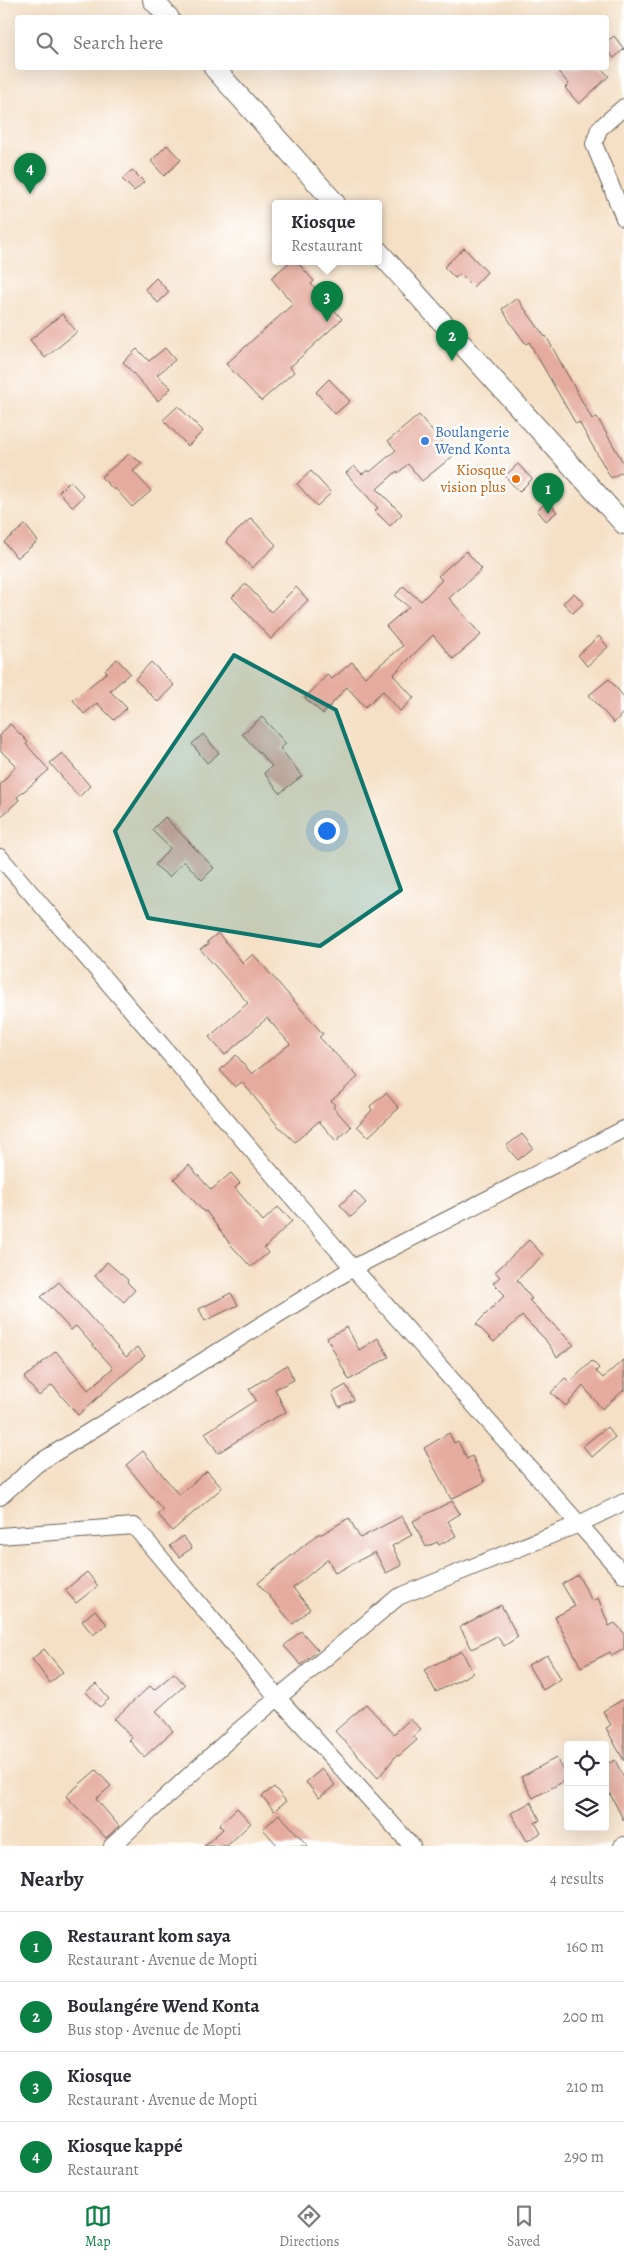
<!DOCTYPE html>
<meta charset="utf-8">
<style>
body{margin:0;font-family:Alegreya,serif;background:#f7f7f7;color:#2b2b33}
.controls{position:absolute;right:15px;bottom:15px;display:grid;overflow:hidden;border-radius:5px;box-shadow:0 5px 20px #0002}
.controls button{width:45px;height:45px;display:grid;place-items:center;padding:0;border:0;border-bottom:1px solid #e1e1e2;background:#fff;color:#2b2b33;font:25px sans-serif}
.you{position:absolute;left:326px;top:830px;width:18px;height:18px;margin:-12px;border:4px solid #fff;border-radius:50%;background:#1a73e8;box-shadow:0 0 0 8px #1a73e833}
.badge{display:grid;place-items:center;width:32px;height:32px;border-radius:50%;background:#0b8043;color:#fff;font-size:16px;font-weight:700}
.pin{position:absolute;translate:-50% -41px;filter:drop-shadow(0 1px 2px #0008)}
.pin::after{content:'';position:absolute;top:26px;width:18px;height:15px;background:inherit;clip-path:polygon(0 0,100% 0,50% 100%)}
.popup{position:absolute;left:272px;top:200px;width:110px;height:65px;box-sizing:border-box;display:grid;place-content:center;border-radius:5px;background:#fff;filter:drop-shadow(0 1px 4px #0005);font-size:16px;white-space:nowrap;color:#7c7c81}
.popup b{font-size:19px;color:#2b2b33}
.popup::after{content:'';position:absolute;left:50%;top:100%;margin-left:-10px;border:10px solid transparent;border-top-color:#fff}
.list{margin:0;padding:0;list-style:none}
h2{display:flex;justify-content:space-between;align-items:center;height:65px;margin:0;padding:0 20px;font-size:21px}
h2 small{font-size:16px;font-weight:400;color:#7c7c81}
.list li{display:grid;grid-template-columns:32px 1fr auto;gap:15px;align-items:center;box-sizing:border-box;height:70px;padding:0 20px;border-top:1px solid #e1e1e2}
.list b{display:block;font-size:19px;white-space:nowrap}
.list p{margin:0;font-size:16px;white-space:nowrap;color:#7c7c81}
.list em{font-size:16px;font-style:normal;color:#7c7c81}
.icon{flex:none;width:28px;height:28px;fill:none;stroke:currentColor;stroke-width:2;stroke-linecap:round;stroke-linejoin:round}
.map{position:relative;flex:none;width:624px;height:1846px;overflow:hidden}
.search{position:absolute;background:#fff;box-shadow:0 5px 20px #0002;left:15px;right:15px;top:15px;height:55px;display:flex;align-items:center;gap:12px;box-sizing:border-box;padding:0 18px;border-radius:5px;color:#7c7c81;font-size:19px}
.sheet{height:345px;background:#fff}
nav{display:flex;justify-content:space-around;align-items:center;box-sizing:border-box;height:70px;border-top:1px solid #e1e1e2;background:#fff;font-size:14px;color:#7c7c81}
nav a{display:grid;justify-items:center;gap:2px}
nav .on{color:#0b8043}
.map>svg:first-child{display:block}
</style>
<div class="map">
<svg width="624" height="1846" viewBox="0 0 624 1846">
<rect width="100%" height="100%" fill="#fff"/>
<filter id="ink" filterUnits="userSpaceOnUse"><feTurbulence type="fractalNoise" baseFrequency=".02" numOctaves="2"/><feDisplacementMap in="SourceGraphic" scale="10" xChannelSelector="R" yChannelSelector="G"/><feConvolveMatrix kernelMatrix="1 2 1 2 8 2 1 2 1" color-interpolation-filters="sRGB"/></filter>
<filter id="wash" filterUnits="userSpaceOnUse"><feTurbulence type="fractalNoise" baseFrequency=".0096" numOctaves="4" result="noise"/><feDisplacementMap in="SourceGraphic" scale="20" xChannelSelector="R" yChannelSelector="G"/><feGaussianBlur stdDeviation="1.12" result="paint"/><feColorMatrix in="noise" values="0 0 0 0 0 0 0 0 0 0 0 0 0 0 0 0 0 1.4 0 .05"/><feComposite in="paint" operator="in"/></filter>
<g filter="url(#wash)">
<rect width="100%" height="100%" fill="#f5e0c6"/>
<g id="blocks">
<!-- building -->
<g fill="#e5ab9e">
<path d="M 614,36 L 624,49 L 614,58 L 606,49 L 606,42 Z"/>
<path d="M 555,68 L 600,68 L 609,76 L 579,104 L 565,88 L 569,84 Z"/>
<path d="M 167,145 L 181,160 L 164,176 L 151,161 Z"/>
<path d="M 132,170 L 144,182 L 134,191 L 122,179 Z"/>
<path d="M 464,248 L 487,272 L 473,287 L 460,274 L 455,278 L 444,267 Z"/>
<path d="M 291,261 L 296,261 L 314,281 L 311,284 L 342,319 L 290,367 L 294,372 L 261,401 L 226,364 L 293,304 L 271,278 Z"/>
<path d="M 156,278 L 169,292 L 158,303 L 145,289 Z"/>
<path d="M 517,298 L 545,337 L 546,336 L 592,419 L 597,417 L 624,464 L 624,471 L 611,478 L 579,422 L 576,424 L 529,342 L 526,344 L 512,325 L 502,309 Z"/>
<path d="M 62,314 L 77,332 L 45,358 L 30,340 Z"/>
<path d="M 165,348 L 175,360 L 157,375 L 171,388 L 158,401 L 123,362 L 137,349 L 149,361 Z"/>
<path d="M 329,379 L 350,401 L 335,414 L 316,392 Z"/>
<path d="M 178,406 L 203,431 L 188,446 L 163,420 Z"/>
<path d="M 419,415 L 453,456 L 422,481 L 408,464 L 398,473 L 397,471 L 377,489 L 402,514 L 390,526 L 375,511 L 378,508 L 346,473 L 354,466 L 362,474 L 368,470 L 370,472 L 396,450 L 388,441 Z"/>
<path d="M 129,454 L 142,463 L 133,471 L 151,491 L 132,507 L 115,488 L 114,490 L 101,477 Z"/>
<path d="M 518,464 L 532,479 L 519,492 L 505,476 Z"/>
<path d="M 311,471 L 331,493 L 317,506 L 297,484 Z"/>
<path d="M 70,481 L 84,496 L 73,507 L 59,492 Z"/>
<path d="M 548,501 L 557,512 L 546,521 L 537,510 Z"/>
<path d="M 251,518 L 276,545 L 252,568 L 226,541 Z"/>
<path d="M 25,525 L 38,541 L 17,558 L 4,542 Z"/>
<path d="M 466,551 L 482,569 L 449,598 L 481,635 L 453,659 L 433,635 L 393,675 L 414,698 L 400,711 L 383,691 L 365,707 L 347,687 L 323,714 L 305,698 L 327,675 L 332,679 L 352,662 L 365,677 L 403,646 L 386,626 L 409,607 L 395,596 L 403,586 L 421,601 L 442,580 L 438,576 Z"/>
<path d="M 246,584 L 271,612 L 296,587 L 308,600 L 271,639 L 232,597 Z"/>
<path d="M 574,593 L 584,603 L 573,613 L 563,603 Z"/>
<path d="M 599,636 L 608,647 L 587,666 L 578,655 Z"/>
<path d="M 117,659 L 130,673 L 110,691 L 127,708 L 114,720 L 97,703 L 84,714 L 73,700 L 107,672 L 105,670 Z"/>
<path d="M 151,662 L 174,685 L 158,702 L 135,679 Z"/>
<path d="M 609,679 L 624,697 L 624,712 L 614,723 L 589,695 Z"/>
<path d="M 262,717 L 286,744 L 280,748 L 302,776 L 280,793 L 264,773 L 272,766 L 242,734 Z"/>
<path d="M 10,724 L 28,742 L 26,744 L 49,770 L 17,797 L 19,800 L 0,818 L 0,785 L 16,766 L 0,750 L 0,735 Z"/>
<path d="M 203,734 L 219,753 L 207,763 L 192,744 Z"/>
<path d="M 62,753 L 90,786 L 79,797 L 50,763 Z"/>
<path d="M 165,817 L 214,868 L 202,880 L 184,861 L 169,877 L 155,865 L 170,848 L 152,830 Z"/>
<path d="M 218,933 L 243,963 L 253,954 L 323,1034 L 319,1037 L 358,1077 L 331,1101 L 335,1105 L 333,1107 L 351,1127 L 336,1141 L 319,1121 L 295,1142 L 278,1126 L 242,1082 L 235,1087 L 220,1070 L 236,1055 L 252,1074 L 290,1044 L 267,1018 L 225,1055 L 209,1037 L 248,1003 L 200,949 L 209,944 L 207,942 Z"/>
<path d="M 386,1093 L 399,1108 L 368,1137 L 357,1126 L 372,1110 L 370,1106 Z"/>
<path d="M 522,1134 L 533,1148 L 518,1160 L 506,1146 Z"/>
<path d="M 189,1165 L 211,1190 L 231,1173 L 240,1183 L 235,1188 L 263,1221 L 278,1207 L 292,1221 L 264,1248 L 268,1253 L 251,1267 L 230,1244 L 206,1211 L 204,1212 L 174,1179 Z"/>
<path d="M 355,1191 L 366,1203 L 351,1217 L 340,1205 Z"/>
<path d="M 529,1240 L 543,1255 L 517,1280 L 532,1299 L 529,1300 L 574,1345 L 557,1357 L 545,1339 L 522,1316 L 494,1342 L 476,1324 L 505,1295 L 493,1283 L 500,1277 L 495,1272 Z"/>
<path d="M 107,1262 L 128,1280 L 127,1282 L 135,1290 L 124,1302 L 95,1276 Z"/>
<path d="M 59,1282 L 126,1357 L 137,1347 L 145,1356 L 78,1415 L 52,1385 L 39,1396 L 24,1378 L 56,1351 L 88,1390 L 113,1368 L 76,1326 L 71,1330 L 41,1297 Z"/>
<path d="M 231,1293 L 238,1305 L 205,1321 L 199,1309 Z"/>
<path d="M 347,1327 L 359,1350 L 378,1338 L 389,1357 L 349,1380 L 327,1338 Z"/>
<path d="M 624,1359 L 624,1390 L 602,1409 L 583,1386 L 566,1406 L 551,1393 L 565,1378 L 570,1382 L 592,1361 L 599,1368 L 596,1371 L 603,1378 Z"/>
<path d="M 287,1365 L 294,1380 L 275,1389 L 286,1412 L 263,1424 L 218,1453 L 205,1433 L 256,1400 L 249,1389 Z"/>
<path d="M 346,1385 L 354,1400 L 339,1407 L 332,1393 Z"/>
<path d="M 607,1427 L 615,1437 L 592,1457 L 583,1446 Z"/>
<path d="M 449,1433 L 454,1443 L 458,1441 L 467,1459 L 472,1456 L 485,1482 L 451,1499 L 424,1448 Z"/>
<path d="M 143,1451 L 179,1495 L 207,1471 L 222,1488 L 172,1531 L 158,1514 L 163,1510 L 126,1465 Z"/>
<path d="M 452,1501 L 460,1514 L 448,1521 L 456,1536 L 439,1545 L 437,1542 L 426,1547 L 413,1521 Z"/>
<path d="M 402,1516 L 412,1535 L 392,1546 L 402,1565 L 386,1573 L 375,1552 L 335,1573 L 328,1559 L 293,1588 L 310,1609 L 293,1624 L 258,1583 L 318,1534 L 322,1534 L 349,1518 L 360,1538 Z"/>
<path d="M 183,1536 L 192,1548 L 179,1557 L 170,1546 Z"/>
<path d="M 87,1572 L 98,1586 L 76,1603 L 65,1590 Z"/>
<path d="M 578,1575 L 592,1601 L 598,1598 L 609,1626 L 615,1623 L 624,1633 L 624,1649 L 612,1656 L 610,1652 L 581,1667 L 555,1617 L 575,1606 L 562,1584 Z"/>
<path d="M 501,1605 L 518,1637 L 504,1646 L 497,1636 L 472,1649 L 460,1627 Z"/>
<path d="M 95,1610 L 107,1624 L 93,1635 L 82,1621 Z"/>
<path d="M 301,1631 L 318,1650 L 301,1665 L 284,1646 Z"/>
<path d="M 44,1649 L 63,1672 L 50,1683 L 32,1659 Z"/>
<path d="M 462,1651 L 473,1673 L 436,1692 L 424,1670 Z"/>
<path d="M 547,1655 L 561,1679 L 543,1690 L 528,1665 Z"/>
<path d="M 174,1673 L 185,1685 L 156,1711 L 173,1731 L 144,1757 L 129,1740 L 132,1738 L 114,1719 L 150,1686 L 154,1690 Z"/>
<path d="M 96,1684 L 109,1699 L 100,1707 L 86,1692 Z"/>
<path d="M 624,1699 L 624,1761 L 606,1728 L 611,1725 L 603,1711 Z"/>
<path d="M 366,1704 L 394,1734 L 410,1719 L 421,1729 L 413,1736 L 417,1740 L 399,1756 L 397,1755 L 378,1778 L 335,1731 Z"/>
<path d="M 556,1758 L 568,1779 L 533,1798 L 521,1777 Z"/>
<path d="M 615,1760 L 624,1778 L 624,1821 L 605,1784 L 605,1765 Z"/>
<path d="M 322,1769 L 335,1785 L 319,1798 L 306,1782 Z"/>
<path d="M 96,1770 L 111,1786 L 96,1799 L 119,1826 L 106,1838 L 66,1796 Z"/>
<path d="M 274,1787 L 286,1801 L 274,1811 L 262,1796 Z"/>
<path d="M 531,1802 L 540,1820 L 535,1823 L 541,1833 L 527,1841 L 511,1813 Z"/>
<path d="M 237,1808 L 251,1823 L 227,1846 L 204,1846 L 223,1829 L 219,1825 Z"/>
<path d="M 279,1814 L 308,1846 L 278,1846 L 263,1829 Z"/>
</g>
</g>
</g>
<g filter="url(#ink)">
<use href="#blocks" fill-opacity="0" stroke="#686158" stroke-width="1"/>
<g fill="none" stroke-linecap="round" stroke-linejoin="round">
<!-- minor casing -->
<g stroke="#686158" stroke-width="18">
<g id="minor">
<path d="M 624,107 L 599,129 L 594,144 L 624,218"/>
<path d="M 0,857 L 353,1268 L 624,1575"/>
<path d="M 0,1497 L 37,1464 L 353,1268 L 624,1129"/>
<path d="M 0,1536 L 134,1526 L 278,1698 L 412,1846"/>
<path d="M 112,1846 L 237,1732 L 398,1597 L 579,1524 L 624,1502"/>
<path d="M 622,1846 L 624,1845"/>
</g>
</g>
<!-- major casing -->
<g stroke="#686158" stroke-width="22">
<g id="major">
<path d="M 153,0 L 169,18"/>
<path d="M 214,68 L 335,203"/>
<path d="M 378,251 L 624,524"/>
</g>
</g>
<!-- minor -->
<use href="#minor" stroke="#fff" stroke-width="16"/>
<!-- major -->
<use href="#major" stroke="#fff" stroke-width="20"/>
</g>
</g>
<!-- marked area -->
<path fill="#0f766e" fill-opacity="0.2" stroke="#0f766e" stroke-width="4" stroke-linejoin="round" d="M 234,655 L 336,710 L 401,890 L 320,946 L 148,918 L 115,831 Z"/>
<!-- markers -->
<circle fill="#3f7fe0" stroke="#fff" stroke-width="2" cx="425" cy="441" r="5"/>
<circle fill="#e8710a" stroke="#fff" stroke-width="2" cx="516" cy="479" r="5"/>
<g text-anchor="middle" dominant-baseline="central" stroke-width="5" stroke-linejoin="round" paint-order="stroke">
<!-- shop labels -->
<g font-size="15" fill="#366cbe" stroke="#fff" text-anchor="start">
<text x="435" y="432">Boulangerie<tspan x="435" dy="17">Wend Konta</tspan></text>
</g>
<!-- food labels -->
<g font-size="15" fill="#c56008" stroke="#fff" text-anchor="end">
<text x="506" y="470">Kiosque<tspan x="506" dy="17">vision plus</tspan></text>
</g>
</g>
</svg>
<div class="controls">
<button><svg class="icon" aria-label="locate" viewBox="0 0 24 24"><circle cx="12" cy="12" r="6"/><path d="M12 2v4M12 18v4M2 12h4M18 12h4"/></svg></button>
<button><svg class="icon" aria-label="layers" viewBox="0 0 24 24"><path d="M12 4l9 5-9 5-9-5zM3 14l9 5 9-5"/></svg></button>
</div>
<div class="you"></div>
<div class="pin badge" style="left:548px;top:514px">1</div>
<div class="pin badge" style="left:452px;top:361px">2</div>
<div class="pin badge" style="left:327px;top:322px">3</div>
<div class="popup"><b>Kiosque</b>Restaurant</div>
<div class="pin badge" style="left:30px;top:194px">4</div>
<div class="search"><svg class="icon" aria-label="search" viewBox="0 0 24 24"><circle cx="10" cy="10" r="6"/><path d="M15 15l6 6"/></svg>Search here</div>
</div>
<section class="sheet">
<h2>Nearby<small>4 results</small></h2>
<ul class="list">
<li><span class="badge">1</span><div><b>Restaurant kom saya</b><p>Restaurant · Avenue de Mopti</p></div><em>160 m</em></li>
<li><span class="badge">2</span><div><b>Boulangére Wend Konta</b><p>Bus stop · Avenue de Mopti</p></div><em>200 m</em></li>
<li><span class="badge">3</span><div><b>Kiosque</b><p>Restaurant · Avenue de Mopti</p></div><em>210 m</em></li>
<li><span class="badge">4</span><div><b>Kiosque kappé</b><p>Restaurant</p></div><em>290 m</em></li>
</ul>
</section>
<nav>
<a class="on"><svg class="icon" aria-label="map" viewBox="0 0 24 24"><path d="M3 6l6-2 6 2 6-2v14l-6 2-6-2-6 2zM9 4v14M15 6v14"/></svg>Map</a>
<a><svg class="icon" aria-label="directions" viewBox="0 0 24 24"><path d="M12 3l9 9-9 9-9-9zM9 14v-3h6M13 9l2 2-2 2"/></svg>Directions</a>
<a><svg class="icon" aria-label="saved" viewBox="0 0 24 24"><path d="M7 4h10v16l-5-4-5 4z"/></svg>Saved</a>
</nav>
